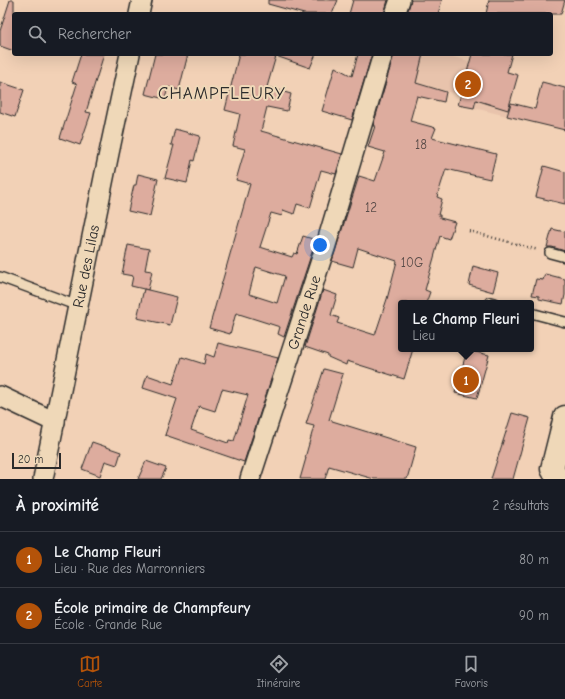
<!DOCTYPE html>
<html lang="fr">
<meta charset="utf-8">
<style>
body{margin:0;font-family:"Comic Neue",sans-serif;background:#20242c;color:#f1f3f6}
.scale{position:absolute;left:12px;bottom:10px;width:49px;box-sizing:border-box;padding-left:4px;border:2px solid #2b2b2b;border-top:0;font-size:11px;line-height:14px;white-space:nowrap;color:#2b2b2b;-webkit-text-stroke:3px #efd8b8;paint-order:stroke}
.you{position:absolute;left:320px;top:245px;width:14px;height:14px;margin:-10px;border:3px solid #fff;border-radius:50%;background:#1a73e8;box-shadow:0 0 0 6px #1a73e833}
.badge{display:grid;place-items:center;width:26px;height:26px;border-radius:50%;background:#b45309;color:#fff;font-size:13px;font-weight:700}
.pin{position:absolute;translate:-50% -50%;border:2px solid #fff;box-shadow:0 1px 4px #0006}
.popup{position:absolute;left:398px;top:300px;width:136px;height:52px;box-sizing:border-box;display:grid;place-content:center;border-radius:4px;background:#171b24;filter:drop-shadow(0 1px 3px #0005);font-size:13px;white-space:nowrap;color:#9ea1a6}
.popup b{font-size:15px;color:#f1f3f6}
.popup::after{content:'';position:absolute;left:50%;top:100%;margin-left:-8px;border:8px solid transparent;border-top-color:#171b24}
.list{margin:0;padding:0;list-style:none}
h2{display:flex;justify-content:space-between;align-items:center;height:52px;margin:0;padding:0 16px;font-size:17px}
h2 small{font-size:13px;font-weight:400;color:#9ea1a6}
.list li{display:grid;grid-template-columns:26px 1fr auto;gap:12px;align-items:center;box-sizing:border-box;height:56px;padding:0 16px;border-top:1px solid #363941}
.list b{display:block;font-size:15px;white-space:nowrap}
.list p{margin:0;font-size:13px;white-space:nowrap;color:#9ea1a6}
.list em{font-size:13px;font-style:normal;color:#9ea1a6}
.icon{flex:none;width:22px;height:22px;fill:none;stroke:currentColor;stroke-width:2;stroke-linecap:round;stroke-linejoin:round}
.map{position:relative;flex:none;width:565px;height:479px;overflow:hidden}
.search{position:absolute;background:#171b24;box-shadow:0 4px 16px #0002;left:12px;right:12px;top:12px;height:44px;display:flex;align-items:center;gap:10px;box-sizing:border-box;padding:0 14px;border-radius:4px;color:#9ea1a6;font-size:15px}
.sheet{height:164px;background:#171b24}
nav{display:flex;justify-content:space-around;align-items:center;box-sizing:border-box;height:56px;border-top:1px solid #363941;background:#171b24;font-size:11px;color:#9ea1a6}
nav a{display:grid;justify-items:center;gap:2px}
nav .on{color:#b45309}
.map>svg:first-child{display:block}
</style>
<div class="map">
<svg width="565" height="479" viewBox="0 0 565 479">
<rect width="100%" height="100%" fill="#f2d1b6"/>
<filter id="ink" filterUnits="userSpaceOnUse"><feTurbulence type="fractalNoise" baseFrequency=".025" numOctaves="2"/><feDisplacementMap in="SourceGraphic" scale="8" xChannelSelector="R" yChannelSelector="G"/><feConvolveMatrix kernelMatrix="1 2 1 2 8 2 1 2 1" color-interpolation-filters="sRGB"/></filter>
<g filter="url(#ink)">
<!-- built -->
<path fill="#e8c3ac" d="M 397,54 L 443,54 L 518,75 L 507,116 L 474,108 L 476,100 L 411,81 Z"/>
<!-- building -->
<g fill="#ddac9e" stroke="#2b2b2b" fill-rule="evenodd">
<path d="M 10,0 L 14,0 L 14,51 L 0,46 L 0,31 Z"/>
<path d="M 268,0 L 338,0 L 332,14 L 304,14 L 268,4 Z"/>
<path d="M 353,0 L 388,0 L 384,14 L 349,14 Z"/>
<path d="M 411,0 L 442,0 L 438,14 L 407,14 Z"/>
<path d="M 489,0 L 565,0 L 561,14 L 486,14 Z"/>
<path d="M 81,54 L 104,54 L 86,112 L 91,113 L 80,145 L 60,138 L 77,84 L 72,82 Z"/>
<path d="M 155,54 L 188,54 L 179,90 L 168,87 L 165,99 L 145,94 Z"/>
<path d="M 239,54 L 316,54 L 310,68 L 276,56 L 267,87 L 291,94 L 287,111 L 267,107 L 261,131 L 342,154 L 336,174 L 321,170 L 310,208 L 297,204 L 294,214 L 283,210 L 282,216 L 271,213 L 260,247 L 292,257 L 294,253 L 297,254 L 303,236 L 316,240 L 284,337 L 278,334 L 280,327 L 236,313 L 230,334 L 209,328 L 250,184 L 236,180 L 245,149 L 233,146 L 240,114 L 225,110 ZM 256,267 L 285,276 L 277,303 L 249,294 Z"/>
<path d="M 358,54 L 372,54 L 352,120 L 322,111 L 335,67 L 352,76 Z"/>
<path d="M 394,54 L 423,54 L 416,83 L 446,92 L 444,102 L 417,96 L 410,121 L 436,128 L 432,138 L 496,154 L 490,179 L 446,169 L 437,197 L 442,199 L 438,215 L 440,215 L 440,218 L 455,222 L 449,239 L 440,236 L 425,290 L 430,292 L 426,303 L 401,303 L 401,349 L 413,349 L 404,379 L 347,361 L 346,365 L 328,357 L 328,355 L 305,347 L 323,290 L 337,295 L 331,315 L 339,318 L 337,323 L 375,335 L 387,299 L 397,261 L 358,248 L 353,267 L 332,261 L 359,176 L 375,181 L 385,152 L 368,147 L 375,126 L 373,126 Z"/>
<path d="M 472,54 L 512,54 L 507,72 L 518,75 L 508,110 L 476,100 L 474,108 L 458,105 Z"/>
<path d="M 0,82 L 24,90 L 15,117 L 0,112 Z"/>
<path d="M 542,82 L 565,88 L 565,130 L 507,116 L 511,103 L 535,109 Z"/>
<path d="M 175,129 L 200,136 L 194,161 L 192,160 L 187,183 L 165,178 L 174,145 L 171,145 Z"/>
<path d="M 544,166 L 565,172 L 565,204 L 536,197 Z"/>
<path d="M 138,174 L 158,179 L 150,216 L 128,211 L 134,185 L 136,185 Z"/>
<path d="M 552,229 L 565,232 L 565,251 L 552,247 L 547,247 Z"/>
<path d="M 128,245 L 149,249 L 145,270 L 152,271 L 148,290 L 131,286 L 133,276 L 122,274 Z"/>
<path d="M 473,266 L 498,273 L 493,292 L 469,285 Z"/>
<path d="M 545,274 L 565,279 L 565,295 L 563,304 L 539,299 L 539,296 L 532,295 L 536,279 L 543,280 Z"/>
<path d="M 144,289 L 177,297 L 170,325 L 137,318 Z"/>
<path d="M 218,343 L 278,358 L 244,462 L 165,435 L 177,399 L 143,388 L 147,375 L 173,384 L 182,357 L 204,364 L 206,354 L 214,357 ZM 222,389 L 248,395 L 234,441 L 229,440 L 228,443 L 191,430 L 199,406 L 215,411 Z"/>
<path d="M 467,350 L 489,355 L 477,398 L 455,393 Z"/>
<path d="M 324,369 L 343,374 L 329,420 L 416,447 L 407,479 L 374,479 L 329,466 L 325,479 L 300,479 L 306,458 L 305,458 L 314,426 L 306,424 Z"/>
<path d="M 512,413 L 530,418 L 513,479 L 491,479 Z"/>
<path d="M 92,442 L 121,452 L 117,465 L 105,461 L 100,476 L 82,469 Z"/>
<path d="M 146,461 L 166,468 L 161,479 L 138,479 Z"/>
</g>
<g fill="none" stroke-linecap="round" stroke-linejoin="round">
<!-- lane casing -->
<g stroke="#2b2b2b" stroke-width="12">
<g id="lane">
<path d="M 550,253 L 565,257"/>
<path d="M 0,277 L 78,306"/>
<path d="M 490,302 L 494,303"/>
<path d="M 531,313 L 565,322"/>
</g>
</g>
<!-- street casing -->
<g stroke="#2b2b2b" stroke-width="22">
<g id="street">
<path d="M 139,14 L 142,0"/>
<path d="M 395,14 L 400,0"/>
<path d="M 0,396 L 55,422"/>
<path id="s1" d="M 43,479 L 109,153 L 130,54"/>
<path id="s2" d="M 250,479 L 326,245 L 383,54"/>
</g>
</g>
<!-- secondary casing -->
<g stroke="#2b2b2b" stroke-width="25">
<path id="secondary" d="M 558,479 L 552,469 L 565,417"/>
</g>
<!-- path -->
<path stroke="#2b2b2b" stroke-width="2.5" stroke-dasharray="1 3" stroke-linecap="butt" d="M 469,231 L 538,250"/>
<!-- lane -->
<use href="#lane" stroke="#efd8b8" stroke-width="9"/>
<!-- street -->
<use href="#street" stroke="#efd8b8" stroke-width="19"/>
<!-- secondary -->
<use href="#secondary" stroke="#efd8b8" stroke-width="22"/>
</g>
</g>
<g text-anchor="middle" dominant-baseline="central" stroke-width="4" stroke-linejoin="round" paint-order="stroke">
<!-- number labels -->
<g font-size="13" fill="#584b48">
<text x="421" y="144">18</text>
<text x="371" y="207">12</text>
<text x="412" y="262">10G</text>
</g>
<!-- street labels -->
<g font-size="15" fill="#2b2b2b" stroke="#efd8b8">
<text stroke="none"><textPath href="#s1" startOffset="217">Rue des Lilas</textPath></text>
<text stroke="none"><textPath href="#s2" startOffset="175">Grande Rue</textPath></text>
</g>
<!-- quarter labels -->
<g font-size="17" letter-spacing="1" fill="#2b2b2b" stroke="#efd8b8">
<text x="222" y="93">CHAMPFLEURY</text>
</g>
</g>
</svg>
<div class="scale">20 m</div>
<div class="you"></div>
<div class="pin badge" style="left:466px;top:380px">1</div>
<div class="popup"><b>Le Champ Fleuri</b>Lieu</div>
<div class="pin badge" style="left:468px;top:84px">2</div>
<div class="search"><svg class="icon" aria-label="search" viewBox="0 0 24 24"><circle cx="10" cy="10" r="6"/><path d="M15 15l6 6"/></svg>Rechercher</div>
</div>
<section class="sheet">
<h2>À proximité<small>2 résultats</small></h2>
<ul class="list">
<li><span class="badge">1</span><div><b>Le Champ Fleuri</b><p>Lieu · Rue des Marronniers</p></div><em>80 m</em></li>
<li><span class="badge">2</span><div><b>École primaire de Champfeury</b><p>École · Grande Rue</p></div><em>90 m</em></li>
</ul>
</section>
<nav>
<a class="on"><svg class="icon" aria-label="map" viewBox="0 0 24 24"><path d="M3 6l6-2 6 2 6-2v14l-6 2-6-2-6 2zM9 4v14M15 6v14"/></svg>Carte</a>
<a><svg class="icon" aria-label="directions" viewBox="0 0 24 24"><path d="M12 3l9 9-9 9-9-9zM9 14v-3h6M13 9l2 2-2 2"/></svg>Itinéraire</a>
<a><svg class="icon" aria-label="saved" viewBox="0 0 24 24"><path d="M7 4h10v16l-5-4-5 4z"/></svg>Favoris</a>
</nav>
